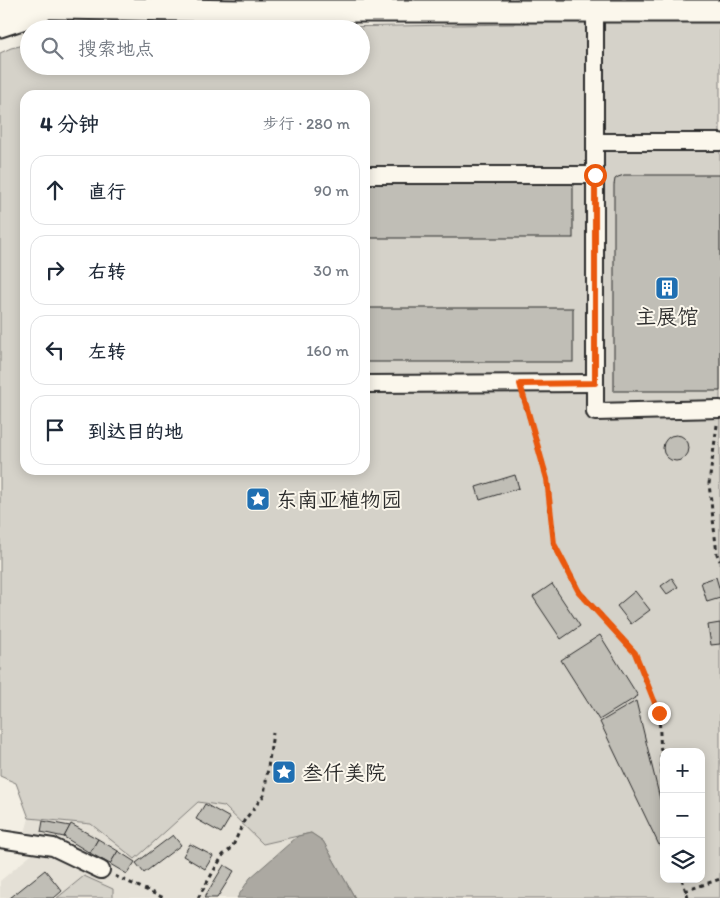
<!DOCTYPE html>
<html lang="zh">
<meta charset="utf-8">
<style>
body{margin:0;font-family:Itim,"LXGW WenKai TC",sans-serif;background:#f2f2f3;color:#1f2937}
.controls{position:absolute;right:15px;bottom:15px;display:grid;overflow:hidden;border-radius:10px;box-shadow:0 2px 12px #0003}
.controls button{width:45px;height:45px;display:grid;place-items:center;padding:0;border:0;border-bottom:1px solid #e0e1e3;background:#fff;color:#1f2937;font:25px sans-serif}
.stop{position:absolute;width:15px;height:15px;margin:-11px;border:4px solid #ea580c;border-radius:50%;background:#fff}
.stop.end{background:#ea580c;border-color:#fff;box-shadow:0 1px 5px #0008}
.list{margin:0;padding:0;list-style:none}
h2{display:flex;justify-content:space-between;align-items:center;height:65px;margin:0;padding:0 20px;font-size:21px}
h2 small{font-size:16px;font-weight:400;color:#747a83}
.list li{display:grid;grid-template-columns:32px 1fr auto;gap:15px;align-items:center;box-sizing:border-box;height:70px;margin:0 10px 10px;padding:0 10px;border:1px solid #e0e1e3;border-radius:15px}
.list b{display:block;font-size:19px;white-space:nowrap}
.list em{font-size:16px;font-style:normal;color:#747a83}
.icon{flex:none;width:28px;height:28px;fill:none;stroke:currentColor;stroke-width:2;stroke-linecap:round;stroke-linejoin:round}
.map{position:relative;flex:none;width:720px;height:898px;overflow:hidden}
.search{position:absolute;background:#fff;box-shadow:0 2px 12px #0003;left:20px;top:20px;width:350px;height:55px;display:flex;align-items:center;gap:12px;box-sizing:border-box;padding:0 18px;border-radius:28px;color:#747a83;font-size:19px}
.panel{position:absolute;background:#fff;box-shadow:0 2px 12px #0003;left:20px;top:90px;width:350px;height:385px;border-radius:15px}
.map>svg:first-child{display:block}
</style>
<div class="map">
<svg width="720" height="898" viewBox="0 0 720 898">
<rect width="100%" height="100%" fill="#f3efe4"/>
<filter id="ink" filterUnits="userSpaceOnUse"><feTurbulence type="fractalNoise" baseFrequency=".02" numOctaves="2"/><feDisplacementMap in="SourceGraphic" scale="10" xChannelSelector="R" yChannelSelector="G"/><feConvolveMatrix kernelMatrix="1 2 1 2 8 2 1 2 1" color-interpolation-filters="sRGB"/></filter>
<g filter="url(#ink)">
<!-- built -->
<path fill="#e4e0d6" d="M 254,685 L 311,833 L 250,878 L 237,898 L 0,898 L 0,881 L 31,855 L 25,833 L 29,818 L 91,824 Z"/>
<!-- green -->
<g fill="#d5d2c9" stroke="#807e7a" fill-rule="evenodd">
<path d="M 515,0 L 720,0 L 720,898 L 355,898 L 323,841 L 311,833 L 263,844 L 224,806 L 198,802 L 135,859 L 91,824 L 29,818 L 16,783 L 0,776 L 0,53 L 11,48 L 29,44 L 29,66 L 361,66 L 361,29 L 216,29 L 515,24 ZM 25,95 L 365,95 L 365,470 L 25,470 ZM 664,752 L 701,752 L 701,879 L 664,879 Z"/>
<path d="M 84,876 L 113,889 L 113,898 L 57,898 Z"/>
</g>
<!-- water -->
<path fill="#aca9a2" stroke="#787772" d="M 311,833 L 323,841 L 355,898 L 237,898 L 250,878 L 298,836 Z"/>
<!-- building -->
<g fill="#c0beb6" stroke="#2b2b2b">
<path d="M 624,175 L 720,175 L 720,391 L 614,391 L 614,185 L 615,179 L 618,177 Z"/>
<rect x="365" y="184" width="208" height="54"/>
<rect x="365" y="308" width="208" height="54"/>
<circle cx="676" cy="448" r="13"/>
<path d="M 515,475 L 519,488 L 480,500 L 476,487 Z"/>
<path d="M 716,577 L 720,591 L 720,598 L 707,602 L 701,582 Z"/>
<path d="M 672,578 L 678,587 L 667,594 L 661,586 Z"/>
<path d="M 552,584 L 580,626 L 561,639 L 533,597 Z"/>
<path d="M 635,591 L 650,610 L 631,624 L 617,606 Z"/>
<path d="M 720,623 L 720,644 L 711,645 L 708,625 Z"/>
<path d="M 600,635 L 638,696 L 599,720 L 561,660 Z"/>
<path d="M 636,701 L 664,815 L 664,843 L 659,845 L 600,722 Z"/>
<path d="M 205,804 L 230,818 L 221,833 L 196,819 Z"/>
<path d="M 43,821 L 70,826 L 64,837 L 41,832 Z"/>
<path d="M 71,824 L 98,839 L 90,853 L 64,837 Z"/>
<path d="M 173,835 L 181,845 L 144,873 L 136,863 Z"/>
<path d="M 98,839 L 118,851 L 110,864 L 90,853 Z"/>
<path d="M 190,844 L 213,856 L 205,869 L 183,856 Z"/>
<path d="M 118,851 L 135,862 L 127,874 L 110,864 Z"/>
<path d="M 224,865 L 234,871 L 217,898 L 204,898 Z"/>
<path d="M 45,870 L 62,891 L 54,898 L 10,898 Z"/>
</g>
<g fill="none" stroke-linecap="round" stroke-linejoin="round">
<!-- minor casing -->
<g stroke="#2b2b2b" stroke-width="20">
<g id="minor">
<path d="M 595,11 L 595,412 L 720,409"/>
<path d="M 595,142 L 720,142"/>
<path d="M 365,175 L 595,175"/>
<path d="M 365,384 L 595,383"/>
<path d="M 0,839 L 53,847 L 101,870"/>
</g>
</g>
<!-- major casing -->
<g stroke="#2b2b2b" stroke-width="25">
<g id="major">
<path d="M 0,7 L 238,11 L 720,11"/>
<path d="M 0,26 L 40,13"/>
</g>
</g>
<!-- path -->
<g stroke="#2b2b2b" stroke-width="3" stroke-dasharray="4 4" stroke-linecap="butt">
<path d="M 524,399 L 547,479 L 554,544 L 579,591 L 635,653 L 659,713 L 664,819"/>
<path d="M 717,425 L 709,484 L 717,554 L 720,561"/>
<path d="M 115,876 L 164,898"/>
<path d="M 682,879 L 688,898"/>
<path d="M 685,891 L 720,879"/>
<path d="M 198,898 L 223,855 L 232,848 L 244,821 L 264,795 L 273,733"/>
</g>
<!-- minor -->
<use href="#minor" stroke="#fbf7ec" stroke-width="16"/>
<!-- major -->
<use href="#major" stroke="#fbf7ec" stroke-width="21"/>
</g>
</g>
<g fill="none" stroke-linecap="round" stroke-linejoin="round" filter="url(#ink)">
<!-- route -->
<path stroke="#ea580c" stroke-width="6" d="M 595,175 L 595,383 L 520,384 L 547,479 L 554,544 L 579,592 L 635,653 L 659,713"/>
</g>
<!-- icons -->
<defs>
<g id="building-square" transform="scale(1.25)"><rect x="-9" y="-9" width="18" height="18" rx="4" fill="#1f6fb2" stroke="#fbf7ec"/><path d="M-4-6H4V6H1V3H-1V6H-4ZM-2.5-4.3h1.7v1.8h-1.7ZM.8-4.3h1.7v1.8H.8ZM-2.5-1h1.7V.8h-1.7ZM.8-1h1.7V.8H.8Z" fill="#fff"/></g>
<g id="sight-square" transform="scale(1.25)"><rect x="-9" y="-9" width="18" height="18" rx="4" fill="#1f6fb2" stroke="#fbf7ec"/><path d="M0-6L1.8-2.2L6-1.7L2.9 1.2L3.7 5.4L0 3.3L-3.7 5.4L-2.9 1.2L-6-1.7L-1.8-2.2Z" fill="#fff"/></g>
</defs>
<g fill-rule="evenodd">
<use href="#building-square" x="667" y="288"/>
<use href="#sight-square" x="258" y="499"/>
<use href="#sight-square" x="284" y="772"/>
</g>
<g text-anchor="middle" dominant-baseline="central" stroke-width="4" stroke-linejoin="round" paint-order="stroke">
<!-- poi labels -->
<g font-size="21" fill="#2b2b2b" stroke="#fbf7ec" text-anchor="start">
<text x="667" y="316" text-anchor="middle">主展馆</text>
<text x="276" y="499">东南亚植物园</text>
<text x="302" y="772">叁仟美院</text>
</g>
</g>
</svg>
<div class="controls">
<button>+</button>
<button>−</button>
<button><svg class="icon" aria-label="layers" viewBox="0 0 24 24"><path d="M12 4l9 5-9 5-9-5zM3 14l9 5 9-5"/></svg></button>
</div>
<div class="stop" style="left:595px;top:175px"></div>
<div class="stop end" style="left:659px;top:713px"></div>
<div class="search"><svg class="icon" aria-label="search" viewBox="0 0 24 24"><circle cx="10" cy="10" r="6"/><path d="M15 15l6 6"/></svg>搜索地点</div>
<section class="panel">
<h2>4 分钟<small>步行 · 280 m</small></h2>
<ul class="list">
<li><svg class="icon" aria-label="ahead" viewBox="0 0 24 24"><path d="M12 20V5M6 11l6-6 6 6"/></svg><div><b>直行</b></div><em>90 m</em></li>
<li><svg class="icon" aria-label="right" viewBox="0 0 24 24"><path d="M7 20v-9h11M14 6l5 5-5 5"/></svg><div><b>右转</b></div><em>30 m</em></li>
<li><svg class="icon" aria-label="left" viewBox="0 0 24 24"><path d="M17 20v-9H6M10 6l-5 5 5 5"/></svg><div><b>左转</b></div><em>160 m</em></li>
<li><svg class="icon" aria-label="arrive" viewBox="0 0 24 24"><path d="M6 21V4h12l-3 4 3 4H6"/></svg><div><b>到达目的地</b></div></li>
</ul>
</section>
</div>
